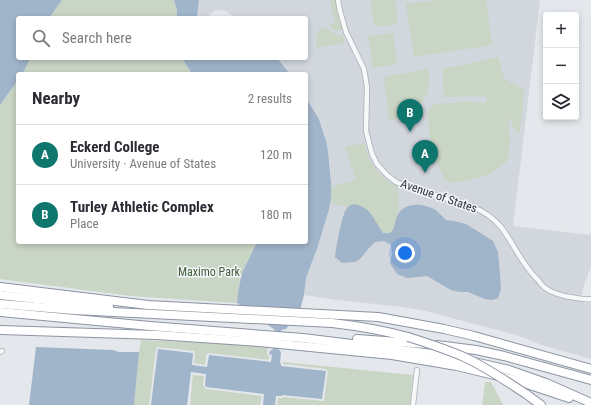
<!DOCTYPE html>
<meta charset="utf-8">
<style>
body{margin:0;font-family:"Roboto Condensed",sans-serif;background:#f2f2f3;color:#2b2b33}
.controls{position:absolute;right:12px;top:12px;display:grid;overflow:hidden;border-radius:4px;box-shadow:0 2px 6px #0003}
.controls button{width:36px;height:36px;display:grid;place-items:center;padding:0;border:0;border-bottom:1px solid #e1e1e2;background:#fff;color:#2b2b33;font:20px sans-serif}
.you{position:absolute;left:405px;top:253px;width:14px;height:14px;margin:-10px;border:3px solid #fff;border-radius:50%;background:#1a73e8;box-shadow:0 0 0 6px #1a73e833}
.badge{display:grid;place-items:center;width:26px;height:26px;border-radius:50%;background:#0f766e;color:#fff;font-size:13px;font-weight:700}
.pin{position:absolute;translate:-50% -33px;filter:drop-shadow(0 1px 2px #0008)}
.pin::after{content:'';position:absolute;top:21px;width:14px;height:12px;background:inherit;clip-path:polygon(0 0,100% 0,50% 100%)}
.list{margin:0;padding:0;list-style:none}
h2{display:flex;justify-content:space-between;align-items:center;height:52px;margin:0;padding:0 16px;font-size:17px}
h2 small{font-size:13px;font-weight:400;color:#7c7c81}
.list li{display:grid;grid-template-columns:26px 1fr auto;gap:12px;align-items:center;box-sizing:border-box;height:60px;padding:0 16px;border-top:1px solid #e1e1e2}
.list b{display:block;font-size:15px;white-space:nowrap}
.list p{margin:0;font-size:13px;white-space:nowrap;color:#7c7c81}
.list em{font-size:13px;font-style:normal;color:#7c7c81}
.icon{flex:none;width:22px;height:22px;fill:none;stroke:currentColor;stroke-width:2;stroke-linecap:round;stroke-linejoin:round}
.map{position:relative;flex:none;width:591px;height:405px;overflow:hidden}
.search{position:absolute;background:#fff;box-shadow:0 2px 6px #0003;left:16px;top:16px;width:292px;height:44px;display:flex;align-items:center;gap:10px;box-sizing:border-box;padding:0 14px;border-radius:4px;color:#7c7c81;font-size:15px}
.panel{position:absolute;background:#fff;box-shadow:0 2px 6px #0003;left:16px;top:72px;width:292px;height:172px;border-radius:4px}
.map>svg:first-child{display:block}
</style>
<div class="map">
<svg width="591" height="405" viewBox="0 0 591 405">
<rect width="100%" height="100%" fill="#e4e7eb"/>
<!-- built -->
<path fill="#d2d6dd" d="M 199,0 L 540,0 L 513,226 L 591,235 L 591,266 L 583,288 L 582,296 L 584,303 L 591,303 L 591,359 L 542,345 L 519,336 L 426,311 L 403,307 L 338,300 L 304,295 L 306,278 L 318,246 L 331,197 L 331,181 L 330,164 L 328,151 L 323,129 L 319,119 L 306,98 L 306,74 L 290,74 L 277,58 L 306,58 L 306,18 L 235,18 L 226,11 L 221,10 L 214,11 L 210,14 L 207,18 L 197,18 Z"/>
<!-- green -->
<g fill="#c9d5c5">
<path d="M 62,0 L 174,0 L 177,11 L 177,18 L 49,18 Z"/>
<path d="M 330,0 L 335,0 L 342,27 L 342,29 L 340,30 L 335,30 L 330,26 L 329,25 L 335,23 Z"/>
<path d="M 370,0 L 395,0 L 398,22 L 396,24 L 376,27 L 374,25 L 373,18 L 374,16 L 372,14 L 371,7 L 373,4 L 371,3 Z"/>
<path d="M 436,0 L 486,0 L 492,45 L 414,57 L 406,4 Z"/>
<path d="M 323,27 L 330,30 L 336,35 L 343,35 L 344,43 L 317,48 C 315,40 316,32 323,27 Z"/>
<path d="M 393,33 L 397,64 L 373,68 L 368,36 Z"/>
<path d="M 498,57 L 504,78 L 524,90 L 521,123 L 519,133 L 515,131 L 509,117 C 509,131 512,148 507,160 C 500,174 459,186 445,181 L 432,151 L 427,112 L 432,105 L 467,101 L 486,103 L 487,97 L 477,96 L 444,97 L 442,69 Z"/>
<path d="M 31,58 L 182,58 L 192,74 L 22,74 Z"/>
<path d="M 428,69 C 434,97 416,117 389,120 L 384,79 L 386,76 Z"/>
<path d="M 18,80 L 18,242 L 257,242 L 242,273 L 238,292 L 237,303 L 131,296 L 0,279 L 0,105 Z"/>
<path d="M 364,143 C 370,162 377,178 398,186 C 398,198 400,227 390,233 L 382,233 L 371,214 L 354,204 L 347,207 L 330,203 L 331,187 L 356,180 L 345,147 Z"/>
<path d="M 141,340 L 268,345 L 267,354 L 269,356 L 269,360 L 208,353 L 206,355 L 205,365 L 194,363 L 195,353 L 194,351 L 157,347 L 156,349 L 149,405 L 134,405 L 138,360 Z"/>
<path d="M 282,360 L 283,362 L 413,375 L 410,405 L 277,405 L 278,398 L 282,398 L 284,397 L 323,401 L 324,400 L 328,371 L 326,369 L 283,364 Z"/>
<path d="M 193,375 L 204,376 L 203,385 L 206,389 L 262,396 L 260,405 L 190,405 Z"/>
<path d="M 485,382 L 491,382 L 503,405 L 482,405 Z"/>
</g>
<!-- water -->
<g fill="#a0b4ca">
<path d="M 0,0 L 62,0 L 49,18 L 18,18 L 18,58 L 31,58 L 22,74 L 18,74 L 18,80 L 0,105 Z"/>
<path d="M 174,0 L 199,0 L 197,18 L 177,18 L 177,11 Z"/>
<path d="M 182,58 L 277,58 L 290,74 L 192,74 Z"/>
<path d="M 306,98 L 319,119 L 326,141 L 328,151 L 331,181 L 331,197 L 329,209 L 318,246 L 306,278 L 304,295 L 300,310 L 286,329 L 281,330 L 278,349 L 281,352 L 280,363 L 281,364 L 281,366 L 326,371 L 322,399 L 282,395 L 282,396 L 276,396 L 275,405 L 263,405 L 264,394 L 206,387 L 205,385 L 206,374 L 191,372 L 187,405 L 151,405 L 158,349 L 193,353 L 192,365 L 207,367 L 209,355 L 271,362 L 272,355 L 269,354 L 270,351 L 273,349 L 275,330 L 237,303 L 238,292 L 242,273 L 257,242 L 306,242 Z"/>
<path d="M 354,204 C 371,207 374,220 383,233 L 390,233 C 396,229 394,222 397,216 C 405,201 424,203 437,211 C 440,214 443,217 446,220 L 454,221 L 466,224 L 493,241 L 498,252 L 500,274 L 501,289 L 498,298 L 492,300 L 485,299 L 468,292 L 460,292 L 451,290 L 427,276 L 407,278 L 397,274 L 390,263 L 392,254 L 391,245 L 384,241 L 375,242 L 369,248 L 360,259 L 355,262 L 342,263 L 335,257 C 336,249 342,211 348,207 C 350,205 352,205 354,204 Z"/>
<path d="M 36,347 L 113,350 L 119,352 L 139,352 L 134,405 L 29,405 Z"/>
</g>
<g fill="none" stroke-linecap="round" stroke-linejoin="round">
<!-- minor casing -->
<g stroke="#a9aeb6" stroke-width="6">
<g id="minor">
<path d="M 338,0 L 340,11 L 346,32 L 364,69 L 367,87 L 366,131 L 372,154 L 377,164 L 387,175 L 396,182 L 408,187 L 471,206 C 483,211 493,217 501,227 C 514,244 522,265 538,280 C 540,283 542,285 544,287 C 550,292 562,296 570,297 C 577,298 584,300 591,299"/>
<path d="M 0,352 L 2,351"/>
<path d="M 413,405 L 417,370"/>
</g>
</g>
<!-- motorway casing -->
<g stroke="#8c94a2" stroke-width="10">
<g id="motorway">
<path d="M 0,287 L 148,305 L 378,317 L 444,329 L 474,336 L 591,369"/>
<path d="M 0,295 L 109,307"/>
<path d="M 0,304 L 74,310 L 332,323 C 358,326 382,330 408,337"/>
<path d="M 0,312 L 150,326 L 303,338 L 433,354 L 474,362 L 509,370 L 546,383 L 591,403"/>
<path d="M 0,330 L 157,335 L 259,342 L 392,355 L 457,366 L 515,380 L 569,398"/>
<path d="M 357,339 L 426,344"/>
<path d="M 437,345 L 476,350 L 504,356 L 591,380"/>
<path d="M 526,394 L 541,405"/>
</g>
</g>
<!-- minor -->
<use href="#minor" stroke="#f7f8fa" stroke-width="4.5"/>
<!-- motorway -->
<use href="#motorway" stroke="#fff" stroke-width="8"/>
<!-- motorway-bridge casing -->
<g stroke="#8c94a2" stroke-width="10" stroke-linecap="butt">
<path id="motorway-bridge" d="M 408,337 C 427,343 446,349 464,357 C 486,367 506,381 526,394"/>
</g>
<!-- motorway-bridge -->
<use href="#motorway-bridge" stroke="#fff" stroke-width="8"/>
</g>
<g text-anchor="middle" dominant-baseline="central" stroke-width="3" stroke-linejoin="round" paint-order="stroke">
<!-- street labels -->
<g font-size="12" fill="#2c3444" stroke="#f4f6f9">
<text transform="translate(439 196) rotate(19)">Avenue of States</text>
</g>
<!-- park labels -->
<g font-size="12" fill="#405f39" stroke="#f4f6f9">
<text x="209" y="272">Maximo Park</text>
</g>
</g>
</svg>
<div class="controls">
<button>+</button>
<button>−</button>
<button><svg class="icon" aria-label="layers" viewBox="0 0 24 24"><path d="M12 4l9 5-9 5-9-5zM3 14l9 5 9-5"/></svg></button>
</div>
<div class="you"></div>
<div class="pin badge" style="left:425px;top:173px">A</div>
<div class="pin badge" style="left:410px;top:132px">B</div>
<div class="search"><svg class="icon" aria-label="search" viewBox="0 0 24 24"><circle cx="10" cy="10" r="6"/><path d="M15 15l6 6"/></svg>Search here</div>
<section class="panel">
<h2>Nearby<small>2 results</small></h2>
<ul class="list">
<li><span class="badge">A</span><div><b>Eckerd College</b><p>University · Avenue of States</p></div><em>120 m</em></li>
<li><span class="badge">B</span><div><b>Turley Athletic Complex</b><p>Place</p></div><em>180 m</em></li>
</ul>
</section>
</div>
